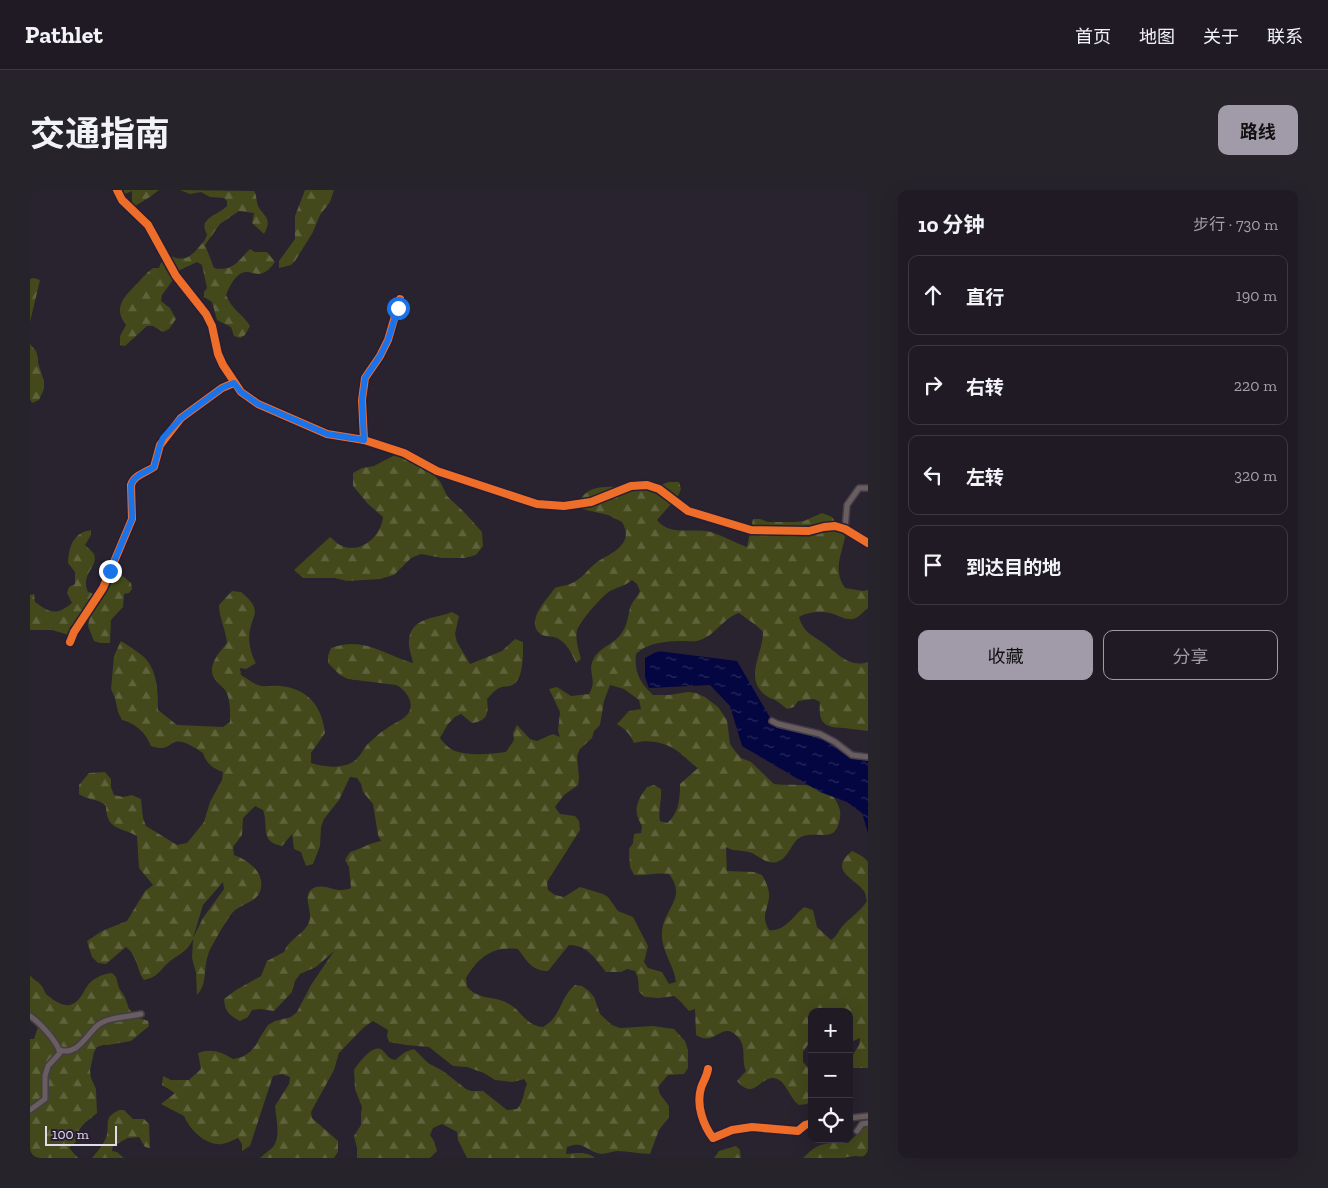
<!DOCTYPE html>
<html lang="zh">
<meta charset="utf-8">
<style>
body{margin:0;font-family:"Zilla Slab","Noto Sans SC",serif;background:#27232b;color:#f1f3f6}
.controls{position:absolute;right:15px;bottom:15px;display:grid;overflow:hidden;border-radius:10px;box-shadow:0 5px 20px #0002}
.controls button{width:45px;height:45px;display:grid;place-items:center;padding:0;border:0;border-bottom:1px solid #3c3841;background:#1f1a23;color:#f1f3f6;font:25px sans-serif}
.scale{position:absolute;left:15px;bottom:12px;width:72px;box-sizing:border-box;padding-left:5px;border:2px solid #e1dae9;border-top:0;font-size:14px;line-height:18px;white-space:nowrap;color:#e1dae9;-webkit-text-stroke:4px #291d34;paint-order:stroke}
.stop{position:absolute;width:15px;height:15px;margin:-11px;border:4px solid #1a73e8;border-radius:50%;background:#fff}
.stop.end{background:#1a73e8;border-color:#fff;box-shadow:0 1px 5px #0008}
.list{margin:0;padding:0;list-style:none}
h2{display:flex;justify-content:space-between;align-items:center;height:65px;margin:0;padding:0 20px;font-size:21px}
h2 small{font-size:16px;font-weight:400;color:#a1a1a6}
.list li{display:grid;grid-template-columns:32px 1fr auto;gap:15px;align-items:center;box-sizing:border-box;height:80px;margin:0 10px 10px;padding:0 10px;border:1px solid #3c3841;border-radius:10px}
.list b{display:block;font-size:19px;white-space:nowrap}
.list em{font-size:16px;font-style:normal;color:#a1a1a6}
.actions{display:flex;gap:10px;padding:15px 20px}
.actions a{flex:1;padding:11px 0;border:1px solid #a19aa8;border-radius:10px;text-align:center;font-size:18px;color:#a19aa8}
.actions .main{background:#a19aa8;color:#111}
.icon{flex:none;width:28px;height:28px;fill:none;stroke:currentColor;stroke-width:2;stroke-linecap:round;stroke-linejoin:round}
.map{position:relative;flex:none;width:838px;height:968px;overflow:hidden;border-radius:10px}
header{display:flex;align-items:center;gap:30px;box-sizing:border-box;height:70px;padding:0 25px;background:#1f1a23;border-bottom:1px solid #3c3841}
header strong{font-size:24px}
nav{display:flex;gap:28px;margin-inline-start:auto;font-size:18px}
.intro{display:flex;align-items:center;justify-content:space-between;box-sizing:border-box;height:120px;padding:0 30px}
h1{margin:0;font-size:35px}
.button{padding:12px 22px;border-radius:10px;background:#a19aa8;color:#111;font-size:18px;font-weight:700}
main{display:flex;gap:30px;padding:0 30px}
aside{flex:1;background:#1f1a23;border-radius:10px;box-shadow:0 5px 20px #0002}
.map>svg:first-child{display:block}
</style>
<header>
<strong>Pathlet</strong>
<nav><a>首页</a><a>地图</a><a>关于</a><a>联系</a></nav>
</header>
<div class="intro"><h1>交通指南</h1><a class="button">路线</a></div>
<main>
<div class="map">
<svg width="838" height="968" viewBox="0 0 838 968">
<defs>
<pattern id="forest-firs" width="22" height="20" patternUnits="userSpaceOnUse" patternTransform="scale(1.25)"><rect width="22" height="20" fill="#43491b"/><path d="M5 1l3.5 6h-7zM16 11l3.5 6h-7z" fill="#5e633c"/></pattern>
<pattern id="water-ripples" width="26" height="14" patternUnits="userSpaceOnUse" patternTransform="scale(1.25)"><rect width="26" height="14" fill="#040641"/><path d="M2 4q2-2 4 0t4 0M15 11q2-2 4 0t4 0" fill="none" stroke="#282a5c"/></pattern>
</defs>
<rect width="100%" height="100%" fill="#29222f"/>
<!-- forest -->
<g fill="url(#forest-firs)" fill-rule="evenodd">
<path d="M 84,0 L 129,0 L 120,7 L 105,16 L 102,12 L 102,1 L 93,5 L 86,5 Z"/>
<path d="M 150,0 L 224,1 C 227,6 226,10 228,16 C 234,27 243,28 234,44 L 222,33 L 224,23 L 209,21 L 190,34 L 175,55 L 184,78 C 203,82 208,71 220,59 L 225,62 L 237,62 L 245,72 C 242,76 238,81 233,83 C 227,86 223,82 217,82 C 206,82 200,96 196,105 C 202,120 212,123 220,136 L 215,145 L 210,148 L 204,146 L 201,137 L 187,130 L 182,112 L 174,107 L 174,102 L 177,98 L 172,75 L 167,72 L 150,80 L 132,105 L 131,111 L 140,118 L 146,129 L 139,139 L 133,142 L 123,136 L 117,136 L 95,156 L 90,155 L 90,146 L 96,135 C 83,119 93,107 106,95 C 111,89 116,83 123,78 L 129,78 C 131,71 134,69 141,66 C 153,72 161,67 169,57 C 173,52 176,50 177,44 C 167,28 189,25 197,16 L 197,11 L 194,8 L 180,7 L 171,2 L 160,4 Z"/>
<path d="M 275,0 L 304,0 L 300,12 L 290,25 L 283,42 L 265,71 L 261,75 L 249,78 L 249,71 L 265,49 L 265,26 Z"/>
<path d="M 4,88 L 10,90 L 0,132 L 0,89 Z"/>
<path d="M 0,154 L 6,161 L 8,168 L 8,173 L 14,191 L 14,199 L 9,210 L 2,213 L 0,209 Z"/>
<path d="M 365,265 L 390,268 L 411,293 L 417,306 L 435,323 L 452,342 L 453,356 L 446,365 L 435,368 L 412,368 L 391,364 L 381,368 L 364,385 L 350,389 L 317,391 L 305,388 L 273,388 L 264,380 L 300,347 C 303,349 306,353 310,355 C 330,365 351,347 353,327 L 338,314 L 323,296 L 323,283 L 332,278 L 344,276 Z"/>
<path d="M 639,292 L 649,292 L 651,299 L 648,306 L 627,330 C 640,347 663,337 681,342 C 694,346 705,353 717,357 L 723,329 L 730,329 L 738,332 L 765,332 L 774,331 L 792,323 L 802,327 L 815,347 C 811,366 803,381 815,398 L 833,401 L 838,400 L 838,418 C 834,421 830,426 826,428 C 817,432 809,425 800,423 C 790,421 777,422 769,427 C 774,444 783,445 796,455 C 809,465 820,478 838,472 L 838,541 C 830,540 822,539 814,538 C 794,538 788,533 790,512 L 784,509 L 768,511 L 764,517 L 757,519 C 753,516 749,512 745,510 C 743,509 739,508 738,507 C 712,490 733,465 733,442 L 727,436 L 709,423 C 693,428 686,445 670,450 C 666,452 660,451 655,451 C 638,451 618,452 606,464 C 604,482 610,493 623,505 L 639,505 L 658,502 L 666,503 L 675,507 L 688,517 L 697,530 L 700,554 L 705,561 L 711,568 L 721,572 L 744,594 C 768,597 801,588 810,620 C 811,627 809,637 804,642 C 798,648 781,642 771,647 C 761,652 759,668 747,672 C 736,675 727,664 719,662 C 710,660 704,662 696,657 L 697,681 L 724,682 L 732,685 C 736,692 740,700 739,708 C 737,722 731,726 739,740 C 755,742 763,726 774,717 L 783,720 L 787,737 L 801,750 C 807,746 807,743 811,738 C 819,728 830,722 837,711 C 836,709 836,706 835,703 C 828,689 796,682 822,661 C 828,664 834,666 838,672 L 838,878 L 824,878 L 819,871 L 829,855 L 830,848 L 819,853 L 819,822 L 782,822 L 782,852 L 779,853 L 773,862 L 773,872 L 782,882 L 782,909 L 777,914 L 769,915 C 759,907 756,892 747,889 C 731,882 726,913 707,891 L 716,881 C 711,870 717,857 708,847 C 691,829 686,858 666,845 L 665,819 L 659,821 L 650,811 L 644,806 L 629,808 L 615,807 L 609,802 L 608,788 L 605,781 L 597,779 L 591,782 L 576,782 C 565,769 558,755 539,755 L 518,781 C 502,781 497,771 488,759 C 462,756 449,767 436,788 L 437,797 C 452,812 462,804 479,814 C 493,822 495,835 513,837 C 533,825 529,808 545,795 L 552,796 L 559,801 L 564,807 L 570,824 L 582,835 L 590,838 L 623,836 L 644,839 L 655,851 L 658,860 L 658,878 L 654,884 L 638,885 L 628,897 L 630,904 L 639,916 L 639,927 L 629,940 L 620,964 C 609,964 598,961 587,961 C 582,961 577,964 571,964 C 556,962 555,950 537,957 L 536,964 C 546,963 557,961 565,968 L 437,968 L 428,950 L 427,942 L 412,934 L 403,938 L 400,945 L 404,951 L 407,961 L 400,968 L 327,968 L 327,958 L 324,946 L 331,935 L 331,923 L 332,917 L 325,899 L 324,880 C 329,873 343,853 352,860 C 357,864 357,868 365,870 L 375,862 L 384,859 L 398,873 L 413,881 L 436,899 L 441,901 L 453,901 L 477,920 L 487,919 C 494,911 493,903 497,894 L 494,889 L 483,892 L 465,890 L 454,883 L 437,877 L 423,876 L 399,857 L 376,855 L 359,852 L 357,846 L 358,840 L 343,831 L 334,837 L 309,863 L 304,880 L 281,922 L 282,928 L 308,951 L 308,962 L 304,968 L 230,968 C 234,964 239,961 243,957 C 251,947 246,928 245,916 L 259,894 L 260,887 L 252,884 L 243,886 L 220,956 L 212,961 L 212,954 L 208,948 C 203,950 197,953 192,954 C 176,956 160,940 154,926 L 131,914 L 145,903 L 132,895 L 133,886 L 141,890 L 159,890 L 171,879 L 168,863 C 181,858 192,862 203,869 L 212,867 L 220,862 L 226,855 L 229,849 L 238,835 L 245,831 L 261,827 L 267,822 L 281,795 L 304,761 L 286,777 L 270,784 L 265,791 L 262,802 L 244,821 L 230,819 L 222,820 L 218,827 L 210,831 C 199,825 195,822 194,809 L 206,800 L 231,786 L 237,771 L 254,762 C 260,747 278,743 280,728 C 281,718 271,702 286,697 C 298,694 306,704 321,698 L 319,677 L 315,670 L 320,662 C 331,659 339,653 351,651 L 348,645 L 343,614 L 333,602 L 331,594 L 327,588 L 320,587 L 309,610 L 294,629 L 291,637 L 290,656 L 283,674 L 276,676 L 271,662 L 264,659 L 262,644 L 252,656 C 229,652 239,635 233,620 L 225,616 L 213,628 L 212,645 L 203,657 L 204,665 C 217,670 234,681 231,698 C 229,712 212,713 203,722 C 198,727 180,758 178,765 C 173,780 178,793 167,805 L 166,783 L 162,768 L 163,749 C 159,759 152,763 143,769 C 131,777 130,787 114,790 C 106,779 108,766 96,757 L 76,774 L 68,773 L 62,767 L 57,751 L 72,741 L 97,731 L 115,701 L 123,695 L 109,678 L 107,646 C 91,637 76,640 76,616 C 68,608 59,611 49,604 L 49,595 L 59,583 L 75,582 L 81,589 L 81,597 L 84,605 L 93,607 L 102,605 L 111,609 L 113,628 L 116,636 L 147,655 L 157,653 L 174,632 L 180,612 L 192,590 L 193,582 C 183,579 176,573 173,563 C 167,559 158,553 151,552 C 139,549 141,563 121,556 C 116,543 105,533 92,530 L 88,522 L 85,508 L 81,499 L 84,466 L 91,451 C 99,456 107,461 114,467 C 128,481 128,503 128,520 L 147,535 L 193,537 L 200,532 C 200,522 201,509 195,500 C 192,496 187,493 184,488 C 177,475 189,463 197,453 C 196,440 189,428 189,415 L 202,401 L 211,402 C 217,407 224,413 225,421 C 225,426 222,431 221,436 C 217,447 220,463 226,473 L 216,479 L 210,478 L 211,485 C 218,489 224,495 232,496 C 238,497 245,495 251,496 C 278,499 292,516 295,543 L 281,563 L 281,573 C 293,577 311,579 323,572 C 331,567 334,556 341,551 C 346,547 350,542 356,539 C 362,534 371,531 376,526 C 387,516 377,500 366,495 L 318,489 L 310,485 L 298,473 L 298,466 L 301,458 C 333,446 353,464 383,473 C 382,466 378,458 379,450 C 381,427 405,429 422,422 L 429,426 L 425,444 L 427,452 L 440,474 L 472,461 L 485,449 L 493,452 C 493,463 494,487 484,494 C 480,497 476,496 472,497 C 466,498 461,505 457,509 C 459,524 457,531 442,533 L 431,524 L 425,527 L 418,534 L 410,548 C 414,553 419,559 425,561 C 440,566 461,564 476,562 L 484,550 L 483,543 L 487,535 L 500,549 L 507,551 L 523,544 L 530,547 L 528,541 L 530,522 L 519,499 L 527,497 L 541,506 L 559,504 C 568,490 557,482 563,470 C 569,457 583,455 591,444 C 597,436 598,427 600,418 C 602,412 607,407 610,401 L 607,394 L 602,390 C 595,396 588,397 580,401 C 572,406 549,432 547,441 C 545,450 549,461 551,469 L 546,473 C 542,464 537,453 527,448 C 523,446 516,447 512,445 C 493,433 517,409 525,398 C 529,396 535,396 540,394 C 551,390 558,379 567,372 C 582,363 605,354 592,332 L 578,325 L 548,318 C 552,288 592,299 612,298 C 622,298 630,295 639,292 ZM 580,495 L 594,499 L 609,510 L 611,519 L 599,521 L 587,534 C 595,539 600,544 604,553 C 617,549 634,552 646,560 C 654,565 660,573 668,578 L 650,594 C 650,608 649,624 637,633 L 630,631 C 628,620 632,610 631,599 L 624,595 L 617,597 C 607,611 602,620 612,636 L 611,643 L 604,644 L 603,653 L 599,659 L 600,677 L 604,685 C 616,686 627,682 639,684 C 657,708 635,717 632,741 C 630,760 644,774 646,792 L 639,794 L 632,782 L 618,778 L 614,772 L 618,756 L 603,727 L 588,721 L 578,707 L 573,704 L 550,697 L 534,707 L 525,705 L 518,700 L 517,692 L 550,640 L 549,631 L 545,626 L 530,624 L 525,617 L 534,605 L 548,595 L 549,588 L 547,566 L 550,559 L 562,548 L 564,541 L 570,535 L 574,511 ZM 193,692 L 194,699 L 173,728 L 163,748 L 173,715 Z"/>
<path d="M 61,340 L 61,345 L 55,355 C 58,358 62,361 64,364 C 69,377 50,383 58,402 L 64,404 C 74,399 75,388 86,380 L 101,393 L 102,399 L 99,403 L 94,404 L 93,417 L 81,430 L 80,453 L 70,453 L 64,451 L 58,436 L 59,430 L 57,424 L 40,437 L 39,445 L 22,440 L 0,440 L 0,405 L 4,404 L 5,412 C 20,423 26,426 42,413 L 37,403 L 39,397 L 45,394 L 45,382 L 38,373 C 39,356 43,343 61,340 Z"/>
<path d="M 82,783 L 86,787 L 89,798 L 95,807 L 99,819 L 107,827 L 118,831 L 119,836 L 101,851 L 78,855 L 73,855 L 67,857 L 64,862 L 60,880 L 61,888 L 66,899 L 67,923 C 57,932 47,936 47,951 L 39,958 L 48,968 L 0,968 L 0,849 L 4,849 L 9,834 L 0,825 L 0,785 C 3,790 8,791 11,795 C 14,798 14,802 17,805 C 36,820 45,819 56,798 C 61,789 72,784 82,783 Z"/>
<path d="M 89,920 L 94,920 L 103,929 L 114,929 L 119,934 L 120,958 L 115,957 L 109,947 L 98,948 L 83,956 L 82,961 L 87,962 L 94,968 L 62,968 C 67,962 73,955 76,948 C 81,935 71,929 89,920 Z"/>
<path d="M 838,936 L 838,967 L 825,966 L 812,968 L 773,968 C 790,951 795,953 818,953 L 832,939 Z"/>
<path d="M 706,956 L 710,960 L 711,968 L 684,968 L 689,961 Z"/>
</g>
<!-- water -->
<path fill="url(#water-ripples)" d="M 628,461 L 707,471 L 742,531 L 790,544 L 822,565 L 838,567 L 838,643 L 832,623 L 817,612 L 790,602 L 712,556 L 700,516 L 680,495 L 619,498 L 615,487 L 615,468 Z"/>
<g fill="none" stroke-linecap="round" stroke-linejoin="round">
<!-- minor casing -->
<g stroke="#433d48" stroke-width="8">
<g id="minor">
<path d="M 87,0 L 92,10 L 118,35 L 146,86 L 176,124 L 182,136 L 188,164 L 193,175 L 211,202 L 228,214 L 297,244 L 334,250"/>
<path d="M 370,109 L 358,150 L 350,166 L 335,188 L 332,210 L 334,250 L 374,263 L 407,281 L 507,314 L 534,316 L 561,312 L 601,296 L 617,295 L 629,299 L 658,321 L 721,340 L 779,341 L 794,337 L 805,336 L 815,339 L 838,353"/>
<path d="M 815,339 L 817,315 L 829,298 L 838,298"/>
<path d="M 40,452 L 44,442 L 73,398 L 102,329 L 101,295 C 104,285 115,283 124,277 L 130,255 L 151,228 L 192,198 L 204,193"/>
<path d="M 742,531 L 748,534 L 790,544 L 805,552 L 822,565 L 838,567"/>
<path d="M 0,826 C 9,832 28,852 30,863 L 18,876 L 15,886 L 15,909 L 0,920"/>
<path d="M 29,860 C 48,866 56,845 68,835 C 78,827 98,827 111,824"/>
<path d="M 678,879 C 677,887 673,891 671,898 C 666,915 673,935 683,948 L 702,940 L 722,937 L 768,941 L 775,935 L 782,933"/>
<path d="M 819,928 L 838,926"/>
<path d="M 827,941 L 832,934 L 838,933"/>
</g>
</g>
<!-- minor -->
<use href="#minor" stroke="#695d5f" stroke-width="5"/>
<!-- cycleway casing -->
<g stroke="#291d34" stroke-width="11">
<g id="cycleway">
<path d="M 87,0 L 92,10 L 118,35 L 146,86 L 176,124 L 182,136 L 188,164 L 193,175 L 211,202 L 228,214 L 297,244 L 334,250"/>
<path d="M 370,109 L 358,150 L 350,166 L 335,188 L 332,210 L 334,250 L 374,263 L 407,281 L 507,314 L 534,316 L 561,312 L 601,296 L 617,295 L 629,299 L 658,321 L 721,340 L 779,341 L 794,337 L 805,336 L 815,339 L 838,353"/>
<path d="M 40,452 L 44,442 L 73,398 L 102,329 L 101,295 C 104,285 115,283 124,277 L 130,255 L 151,228 L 192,198 L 204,193"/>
<path d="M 678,879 C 677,887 673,891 671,898 C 666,915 673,935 683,948 L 702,940 L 722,937 L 768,941 L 775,935 L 782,933"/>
</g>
</g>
<!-- cycleway -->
<use href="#cycleway" stroke="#ee6e29" stroke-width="8"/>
</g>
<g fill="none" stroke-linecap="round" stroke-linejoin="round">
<!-- route -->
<path stroke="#1a73e8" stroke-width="6" d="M 80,381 L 102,329 L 101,295 C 104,285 115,283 124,277 L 130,255 L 133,248 L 151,228 L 192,198 L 204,193 L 211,202 L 228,214 L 297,244 L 334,250 L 332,210 L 335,188 L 350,166 L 358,150 L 368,118"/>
</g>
</svg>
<div class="controls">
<button>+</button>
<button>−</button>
<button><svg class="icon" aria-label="locate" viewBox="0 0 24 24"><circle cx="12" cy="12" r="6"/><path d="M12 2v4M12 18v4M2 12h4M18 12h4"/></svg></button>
</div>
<div class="scale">100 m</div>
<div class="stop" style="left:368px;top:118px"></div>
<div class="stop end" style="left:80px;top:381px"></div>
</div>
<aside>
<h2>10 分钟<small>步行 · 730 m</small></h2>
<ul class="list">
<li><svg class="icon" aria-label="ahead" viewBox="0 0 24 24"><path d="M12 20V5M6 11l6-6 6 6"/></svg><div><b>直行</b></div><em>190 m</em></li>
<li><svg class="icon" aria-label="right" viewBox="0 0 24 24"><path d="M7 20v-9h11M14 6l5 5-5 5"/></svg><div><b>右转</b></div><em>220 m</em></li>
<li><svg class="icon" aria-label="left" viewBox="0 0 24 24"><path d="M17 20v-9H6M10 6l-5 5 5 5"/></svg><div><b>左转</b></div><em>320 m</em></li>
<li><svg class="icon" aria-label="arrive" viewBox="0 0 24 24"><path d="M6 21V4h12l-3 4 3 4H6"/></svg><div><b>到达目的地</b></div></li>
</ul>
<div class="actions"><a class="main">收藏</a><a>分享</a></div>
</aside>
</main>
